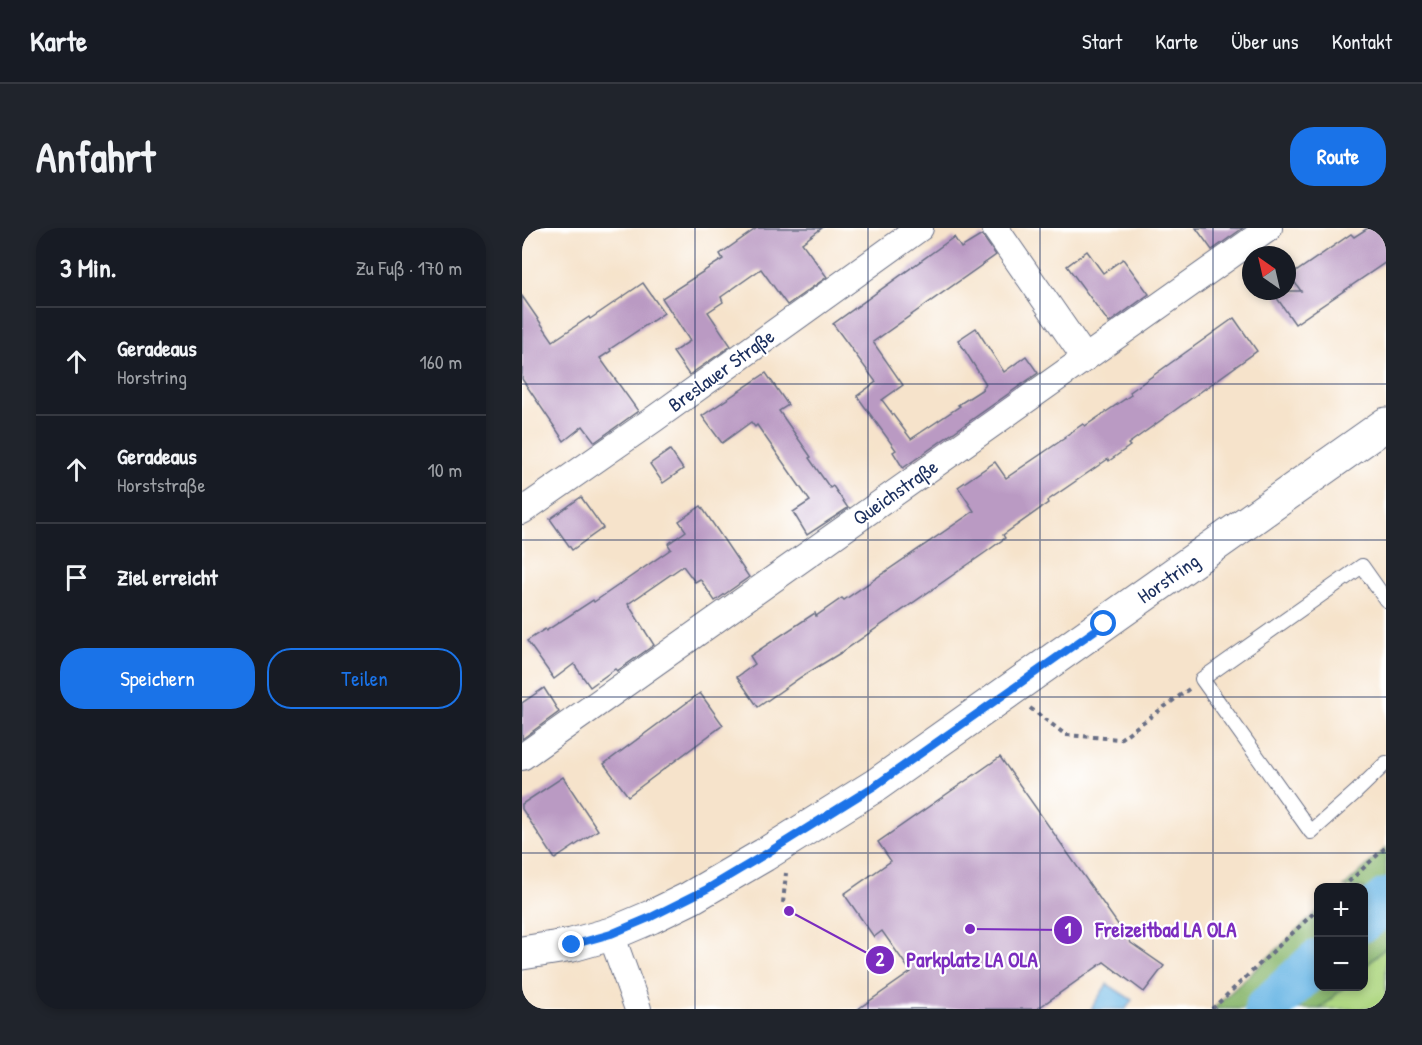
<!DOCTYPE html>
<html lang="de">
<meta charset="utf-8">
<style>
body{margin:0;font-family:"Patrick Hand",sans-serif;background:#20242c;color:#f1f3f6}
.controls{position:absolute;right:18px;bottom:18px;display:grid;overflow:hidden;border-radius:12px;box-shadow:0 3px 9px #0003}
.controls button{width:54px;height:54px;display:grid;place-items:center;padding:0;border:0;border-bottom:2px solid #363941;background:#171b24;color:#f1f3f6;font:30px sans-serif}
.compass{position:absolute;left:720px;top:18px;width:54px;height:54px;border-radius:50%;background:#171b24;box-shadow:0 3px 9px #0003;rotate:326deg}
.stop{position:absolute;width:18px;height:18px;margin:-14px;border:4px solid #1a73e8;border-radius:50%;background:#fff}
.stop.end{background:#1a73e8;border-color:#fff;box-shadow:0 2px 6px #0008}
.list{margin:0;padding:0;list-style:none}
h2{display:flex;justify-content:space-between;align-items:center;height:78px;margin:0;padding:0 24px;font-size:26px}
h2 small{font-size:20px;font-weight:400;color:#9ea1a6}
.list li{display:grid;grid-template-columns:39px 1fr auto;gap:18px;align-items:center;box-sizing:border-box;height:108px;padding:0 24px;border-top:2px solid #363941}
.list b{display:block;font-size:22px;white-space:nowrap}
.list p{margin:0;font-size:20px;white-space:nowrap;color:#9ea1a6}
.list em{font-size:20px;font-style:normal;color:#9ea1a6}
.actions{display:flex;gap:12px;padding:18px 24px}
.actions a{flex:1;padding:14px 0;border:2px solid #1a73e8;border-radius:24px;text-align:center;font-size:21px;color:#1a73e8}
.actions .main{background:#1a73e8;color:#fff}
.icon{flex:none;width:33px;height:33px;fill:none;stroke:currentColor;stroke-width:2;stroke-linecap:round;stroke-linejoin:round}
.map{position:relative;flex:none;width:864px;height:781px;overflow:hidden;border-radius:24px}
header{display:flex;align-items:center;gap:36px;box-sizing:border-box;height:84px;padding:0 30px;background:#171b24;border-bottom:2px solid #363941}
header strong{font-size:28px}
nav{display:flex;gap:33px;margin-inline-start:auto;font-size:21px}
.intro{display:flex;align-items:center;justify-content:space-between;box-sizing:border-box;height:144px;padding:0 36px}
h1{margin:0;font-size:42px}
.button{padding:15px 27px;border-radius:24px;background:#1a73e8;color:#fff;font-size:21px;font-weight:700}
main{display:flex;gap:36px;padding:0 36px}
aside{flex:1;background:#171b24;border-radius:24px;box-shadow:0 3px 9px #0003}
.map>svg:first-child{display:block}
</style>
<header>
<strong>Karte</strong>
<nav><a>Start</a><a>Karte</a><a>Über uns</a><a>Kontakt</a></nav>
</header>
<div class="intro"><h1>Anfahrt</h1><a class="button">Route</a></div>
<main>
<aside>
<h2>3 Min.<small>Zu Fuß · 170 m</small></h2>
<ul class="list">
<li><svg class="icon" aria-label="ahead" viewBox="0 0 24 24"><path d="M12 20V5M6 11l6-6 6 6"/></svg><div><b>Geradeaus</b><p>Horstring</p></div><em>160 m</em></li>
<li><svg class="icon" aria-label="ahead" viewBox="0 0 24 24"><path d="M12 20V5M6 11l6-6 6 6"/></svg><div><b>Geradeaus</b><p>Horststraße</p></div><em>10 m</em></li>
<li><svg class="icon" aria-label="arrive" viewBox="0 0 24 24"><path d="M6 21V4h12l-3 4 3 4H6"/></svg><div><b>Ziel erreicht</b></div></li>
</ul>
<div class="actions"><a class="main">Speichern</a><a>Teilen</a></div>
</aside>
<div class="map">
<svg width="864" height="781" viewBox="0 0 864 781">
<rect width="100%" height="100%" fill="#fff"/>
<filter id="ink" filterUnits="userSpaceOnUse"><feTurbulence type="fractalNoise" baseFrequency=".0167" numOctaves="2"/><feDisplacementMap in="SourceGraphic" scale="12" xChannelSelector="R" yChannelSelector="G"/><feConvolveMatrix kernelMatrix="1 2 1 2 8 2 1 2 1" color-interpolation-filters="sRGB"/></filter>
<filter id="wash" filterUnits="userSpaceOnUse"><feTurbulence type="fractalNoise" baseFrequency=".008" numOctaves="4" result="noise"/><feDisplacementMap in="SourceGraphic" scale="24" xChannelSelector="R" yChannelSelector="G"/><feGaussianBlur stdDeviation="1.35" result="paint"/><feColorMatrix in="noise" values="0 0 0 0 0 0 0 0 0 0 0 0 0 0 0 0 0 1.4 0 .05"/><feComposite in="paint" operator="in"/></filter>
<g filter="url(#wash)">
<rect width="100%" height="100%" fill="#f6e3cb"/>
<!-- green -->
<path fill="#afd782" stroke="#658370" stroke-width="1.5" d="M 864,719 L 864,781 L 798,781 L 822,759 L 842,758 L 842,740 Z"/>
<!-- forest -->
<g fill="#8bb870" stroke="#537467" stroke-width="1.5">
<path d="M 864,620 L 864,719 L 842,740 L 842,660 L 822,659 Z"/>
<path d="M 796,683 L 796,758 L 822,759 L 798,781 L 691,781 Z"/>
</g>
<!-- water -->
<path fill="#6cb7e5" stroke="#4473a2" stroke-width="1.5" d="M 585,756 L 610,772 L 604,781 L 569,781 Z"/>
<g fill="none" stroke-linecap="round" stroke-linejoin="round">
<!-- river -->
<g stroke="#6cb7e5" stroke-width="44">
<path d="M 842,692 L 864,672"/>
<path d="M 744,781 L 796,733"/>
</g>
</g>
<g id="blocks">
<!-- building -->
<g fill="#ba9ac3">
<path d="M 235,0 L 300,0 L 280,15 L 305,49 L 265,77 L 239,41 L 199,69 L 201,74 L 186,84 L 209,118 L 167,147 L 151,124 L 168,113 L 140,70 L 201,31 L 198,26 Z"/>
<path d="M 674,0 L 721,0 L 690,22 Z"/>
<path d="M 846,0 L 854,0 L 864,15 L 864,34 L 773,96 L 750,63 L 779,63 L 768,48 L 829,6 L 832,9 Z"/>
<path d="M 460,7 L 474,27 L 351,114 L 381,157 L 360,172 L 389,211 L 438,178 L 436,177 L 461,161 L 460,160 L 464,156 L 436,112 L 454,100 L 482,144 L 504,128 L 516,145 L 381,240 L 371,224 L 374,222 L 335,168 L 354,154 L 311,96 L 432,9 L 439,20 Z"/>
<path d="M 565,23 L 581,45 L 601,31 L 627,66 L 587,95 L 545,38 Z"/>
<path d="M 121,55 L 142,85 L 88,121 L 89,123 L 78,130 L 116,183 L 73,214 L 61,198 L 42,213 L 0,151 L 0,68 L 31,113 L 67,89 L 68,91 Z"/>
<path d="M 712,90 L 735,123 L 606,216 L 608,218 L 587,233 L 586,231 L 525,273 L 526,275 L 481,307 L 483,310 L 464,324 L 320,424 L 279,449 L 236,479 L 215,449 L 233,436 L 228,428 L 293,385 L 294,388 L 320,370 L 322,372 L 452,283 L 436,259 L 473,234 L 484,250 L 543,210 L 542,209 L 561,196 L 563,198 L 609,167 L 608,164 Z"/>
<path d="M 244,145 L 266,177 L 257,183 L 289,229 L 287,230 L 308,260 L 311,258 L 326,280 L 285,307 L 271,284 L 288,273 L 235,197 L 233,199 L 229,194 L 200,215 L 180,188 Z"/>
<path d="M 148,222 L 161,241 L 141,255 L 128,236 Z"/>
<path d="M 59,269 L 81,300 L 50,322 L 28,291 Z"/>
<path d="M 179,278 L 227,349 L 193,373 L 178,351 L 173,354 L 161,338 L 106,376 L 132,417 L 95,443 L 93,441 L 68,459 L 52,436 L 32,451 L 5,413 L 23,401 L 24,403 L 71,372 L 72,374 L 149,321 L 146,316 L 164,303 L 157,293 Z"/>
<path d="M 22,460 L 37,484 L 0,511 L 0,475 Z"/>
<path d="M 178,465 L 201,497 L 106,568 L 82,536 Z"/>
<path d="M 478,529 L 609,715 L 642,738 L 622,764 L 582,734 L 515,781 L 336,781 L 389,744 L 360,703 L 352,709 L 322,666 L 369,633 L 356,614 Z"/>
<path d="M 41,549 L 76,602 L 33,631 L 0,581 L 0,576 Z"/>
</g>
</g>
</g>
<g filter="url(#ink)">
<use href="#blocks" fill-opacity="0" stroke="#686e84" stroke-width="1.5"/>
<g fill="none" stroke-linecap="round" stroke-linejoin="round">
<!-- service casing -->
<g stroke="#686e84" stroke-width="16">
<path id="service" d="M 864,372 L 840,338 L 680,451 L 789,604 L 834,564 L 864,535"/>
</g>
<!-- minor casing -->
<g stroke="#686e84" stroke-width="28">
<g id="minor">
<path d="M 473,0 L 563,130"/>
<path d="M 0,283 L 132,191 L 398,0"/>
<path d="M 0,529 L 747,0"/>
<path d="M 89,706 L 116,781"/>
</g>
</g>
<!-- tertiary casing -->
<g stroke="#686e84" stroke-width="35">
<path id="tertiary" d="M 0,725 L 50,717 L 89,706 L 129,689 L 168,670 L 242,627 L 354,557 L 864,196"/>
</g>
<!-- path -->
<g stroke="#686e84" stroke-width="4" stroke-dasharray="4.5 4.5" stroke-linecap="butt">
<path d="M 508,480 L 544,507 L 598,511 L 667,461"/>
<path d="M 820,660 L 864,619"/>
<path d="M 261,675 L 264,645"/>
<path d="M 690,781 L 796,681"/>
</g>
<!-- service -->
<use href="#service" stroke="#fff" stroke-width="14"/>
<!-- minor -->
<use href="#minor" stroke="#fff" stroke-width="26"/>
<!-- tertiary -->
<use href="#tertiary" stroke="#fff" stroke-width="33"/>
</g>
</g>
<g fill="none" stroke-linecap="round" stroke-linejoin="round" filter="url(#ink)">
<!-- route -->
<path stroke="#1a73e8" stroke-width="8" d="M 50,717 L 89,706 L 129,689 L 185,661 L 242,627 L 354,557 L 582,396"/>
</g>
<!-- grid -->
<path fill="none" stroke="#1b2f5e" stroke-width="1.5" stroke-opacity="0.55" d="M 173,0 L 173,781M 346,0 L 346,781M 518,0 L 518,781M 691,0 L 691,781M 0,156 L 864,156M 0,312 L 864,312M 0,469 L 864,469M 0,625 L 864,625"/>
<g text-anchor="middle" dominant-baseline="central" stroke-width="4.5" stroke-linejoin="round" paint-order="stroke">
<!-- street labels -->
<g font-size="20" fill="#1b2f5e" stroke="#fff">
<text transform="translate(199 142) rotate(-36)">Breslauer Straße</text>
<text transform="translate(373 264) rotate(-35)">Queichstraße</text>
<text transform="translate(646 350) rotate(-35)">Horstring</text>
</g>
</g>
<!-- callouts -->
<path fill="none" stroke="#7b2cbf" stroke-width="2" d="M448 701L546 702M267 683L358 732"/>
<g fill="#7b2cbf" stroke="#fff" stroke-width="2">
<circle cx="448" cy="701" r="6"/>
<circle cx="267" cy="683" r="6"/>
<circle cx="546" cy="702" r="15"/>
<circle cx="358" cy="732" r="15"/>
</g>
<g font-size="18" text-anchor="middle" font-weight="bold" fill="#fff">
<text x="546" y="708">1</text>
<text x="358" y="738">2</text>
</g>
<g font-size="21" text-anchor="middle" font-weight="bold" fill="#7b2cbf" stroke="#fff" stroke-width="4.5" stroke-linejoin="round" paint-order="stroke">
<text x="644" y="709">Freizeitbad LA OLA</text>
<text x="450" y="739">Parkplatz LA OLA</text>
</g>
</svg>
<div class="controls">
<button>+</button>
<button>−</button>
</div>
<svg class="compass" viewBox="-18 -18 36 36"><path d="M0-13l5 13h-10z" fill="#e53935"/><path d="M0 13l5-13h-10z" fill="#9ea1a6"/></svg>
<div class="stop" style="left:582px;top:396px"></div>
<div class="stop end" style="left:50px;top:717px"></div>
</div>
</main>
